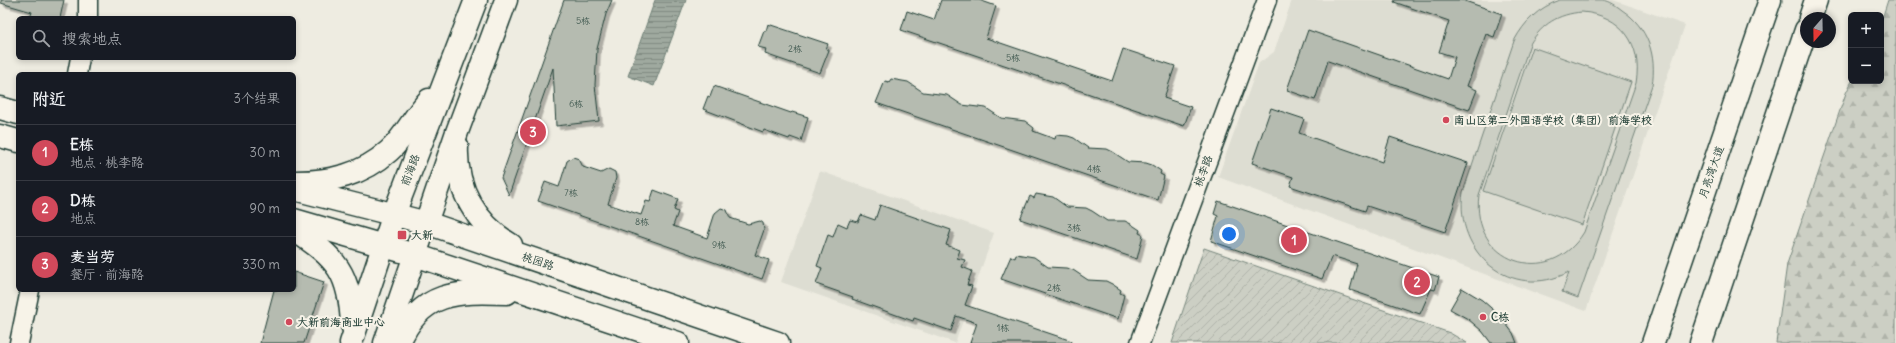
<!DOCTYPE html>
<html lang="zh">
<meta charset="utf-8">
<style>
body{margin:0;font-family:Delius,"LXGW WenKai TC",sans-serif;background:#20242c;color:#f1f3f6}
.controls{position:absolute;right:12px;top:12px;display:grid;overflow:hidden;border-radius:6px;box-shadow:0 2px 6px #0003}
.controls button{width:36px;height:36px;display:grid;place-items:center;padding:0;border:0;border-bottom:1px solid #363941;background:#171b24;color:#f1f3f6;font:20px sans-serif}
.compass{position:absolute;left:1800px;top:12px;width:36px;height:36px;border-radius:50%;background:#171b24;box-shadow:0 2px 6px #0003;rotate:200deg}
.you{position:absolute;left:1229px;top:234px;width:14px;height:14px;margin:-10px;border:3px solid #fff;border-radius:50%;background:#1a73e8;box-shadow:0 0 0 6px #1a73e833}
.badge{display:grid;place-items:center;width:26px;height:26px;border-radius:50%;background:#d1495b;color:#fff;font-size:13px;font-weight:700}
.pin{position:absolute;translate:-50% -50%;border:2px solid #fff;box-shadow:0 1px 4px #0006}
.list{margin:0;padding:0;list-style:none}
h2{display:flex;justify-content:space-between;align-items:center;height:52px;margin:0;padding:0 16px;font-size:17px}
h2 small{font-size:13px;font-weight:400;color:#9ea1a6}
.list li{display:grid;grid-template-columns:26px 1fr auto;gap:12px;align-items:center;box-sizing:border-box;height:56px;padding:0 16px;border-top:1px solid #363941}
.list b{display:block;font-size:15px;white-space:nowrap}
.list p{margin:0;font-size:13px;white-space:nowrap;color:#9ea1a6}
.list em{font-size:13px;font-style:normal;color:#9ea1a6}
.icon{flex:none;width:22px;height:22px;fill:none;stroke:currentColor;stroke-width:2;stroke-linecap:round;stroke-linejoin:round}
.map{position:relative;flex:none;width:1896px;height:343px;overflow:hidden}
.search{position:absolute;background:#171b24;box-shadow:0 2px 6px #0003;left:16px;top:16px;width:280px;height:44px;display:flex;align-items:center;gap:10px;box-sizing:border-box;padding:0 14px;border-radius:6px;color:#9ea1a6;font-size:15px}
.panel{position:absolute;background:#171b24;box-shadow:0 2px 6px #0003;left:16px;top:72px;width:280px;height:220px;border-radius:6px}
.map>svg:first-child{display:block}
</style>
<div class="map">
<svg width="1896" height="343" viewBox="0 0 1896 343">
<defs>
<pattern id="forest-firs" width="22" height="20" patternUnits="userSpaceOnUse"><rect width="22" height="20" fill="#cccfc4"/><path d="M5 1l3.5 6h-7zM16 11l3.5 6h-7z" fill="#afb3a9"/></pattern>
<pattern id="garden-furrows" width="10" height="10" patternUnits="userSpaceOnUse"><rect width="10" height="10" fill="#cccfc4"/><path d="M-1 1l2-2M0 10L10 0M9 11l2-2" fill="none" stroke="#afb3a9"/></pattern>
<pattern id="water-rules" width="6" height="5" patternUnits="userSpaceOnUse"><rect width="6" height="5" fill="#9fa99f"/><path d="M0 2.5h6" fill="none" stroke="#818b82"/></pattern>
<filter id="shadow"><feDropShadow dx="3.5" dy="3.5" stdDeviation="0" flood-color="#0004"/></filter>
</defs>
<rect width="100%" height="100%" fill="#eeece1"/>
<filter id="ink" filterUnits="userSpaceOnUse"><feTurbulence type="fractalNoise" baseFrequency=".025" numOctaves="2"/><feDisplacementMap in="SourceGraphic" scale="8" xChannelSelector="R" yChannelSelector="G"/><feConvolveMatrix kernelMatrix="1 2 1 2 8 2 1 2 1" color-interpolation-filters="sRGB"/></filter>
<g filter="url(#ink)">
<!-- built -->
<g fill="#ddddd2">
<path d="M 1292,0 L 1613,0 L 1685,25 L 1586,311 L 1218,177 L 1259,63 L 1274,52 Z"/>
<path d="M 820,171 L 994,233 L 955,343 L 781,282 Z"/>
</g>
<!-- forest -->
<path fill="url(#forest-firs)" stroke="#76867c" d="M 1888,0 L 1896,0 L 1896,343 L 1776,343 L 1787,264 L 1846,93 L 1852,81 L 1881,81 L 1881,22 Z"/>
<!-- garden -->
<path fill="url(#garden-furrows)" stroke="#76867c" d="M 1204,248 L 1450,333 L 1467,343 L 1172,343 Z"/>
<!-- pitch -->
<g fill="#cccfc4" stroke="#76867c" fill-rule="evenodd">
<path d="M 1560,0 C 1574,0 1589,0 1603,0 C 1610,1 1617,6 1622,10 C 1648,27 1657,56 1652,85 L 1578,298 L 1562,292 L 1569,272 C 1511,302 1454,253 1463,192 L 1514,41 C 1525,21 1538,8 1560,0 ZM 1582,12 C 1621,15 1643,44 1636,83 L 1584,232 C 1549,290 1470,262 1479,195 L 1530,44 C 1542,24 1558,14 1582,12 Z"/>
<path d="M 1532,47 L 1631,82 L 1582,225 L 1483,191 Z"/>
</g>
<!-- water -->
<path fill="url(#water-rules)" stroke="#6c7e74" d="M 655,0 L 686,0 L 654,86 L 628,76 Z"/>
<!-- building -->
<g fill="#b5bbb0" stroke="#1f3d34" filter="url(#shadow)">
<path d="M 1,0 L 64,0 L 60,18 L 30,18 L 32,12 L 1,3 Z"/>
<path d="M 564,0 L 612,0 L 606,14 L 597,49 L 595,85 L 599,121 L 556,126 L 553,68 L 509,195 L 501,178 Z"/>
<path d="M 941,0 L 979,0 L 996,6 L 986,38 L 1112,81 L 1123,49 L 1175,66 L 1164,98 L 1191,107 L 1184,126 L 901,30 L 907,11 L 934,20 Z"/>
<path d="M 1395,0 L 1462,0 L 1502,14 L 1494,37 L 1486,34 L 1467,86 L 1477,90 L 1469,110 L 1328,61 L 1315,100 L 1287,90 L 1308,30 L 1448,79 L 1455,57 L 1439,52 L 1449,21 L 1394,2 Z"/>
<path d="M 768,24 L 828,44 L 826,49 L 829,50 L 820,73 L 765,54 L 766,49 L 758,47 L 764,31 L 766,31 Z"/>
<path d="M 891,79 L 908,82 L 923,92 L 947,95 L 962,105 L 986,108 L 1001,118 L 1025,121 L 1034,128 L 1033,131 L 1055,139 L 1056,135 L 1068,136 L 1074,138 L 1088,148 L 1107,149 L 1113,152 L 1128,162 L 1146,163 L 1152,165 L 1161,171 L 1160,174 L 1164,176 L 1158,200 L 876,103 L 885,81 L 889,82 Z"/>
<path d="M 714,86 L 791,113 L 792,112 L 808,117 L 801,141 L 790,137 L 789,139 L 764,130 L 763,132 L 703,109 L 708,96 L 710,97 Z"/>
<path d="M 1271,108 L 1304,119 L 1299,133 L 1382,162 L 1390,137 L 1468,163 L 1445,232 L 1367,206 L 1365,211 L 1290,186 L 1293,177 L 1252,163 Z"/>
<path d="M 573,157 L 579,159 L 583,167 L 601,173 L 609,169 L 615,172 L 616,178 L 608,204 L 641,215 L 646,201 L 650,202 L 654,190 L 678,199 L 674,210 L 678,212 L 673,226 L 707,238 L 715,213 L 721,208 L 727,210 L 730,218 L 748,224 L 760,221 L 763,223 L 764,230 L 755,255 L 769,260 L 762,279 L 538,201 L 545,182 L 559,187 L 567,161 Z"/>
<path d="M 1036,194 L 1053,197 L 1067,207 L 1086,208 L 1092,211 L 1107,221 L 1125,221 L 1131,224 L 1140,230 L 1139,233 L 1143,235 L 1137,259 L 1020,219 L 1030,196 L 1034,198 Z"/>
<path d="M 1218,201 L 1439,277 L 1435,290 L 1431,289 L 1420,314 L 1350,290 L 1357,264 L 1332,256 L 1322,279 L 1211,241 L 1218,216 L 1214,214 Z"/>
<path d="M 880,205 L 951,230 L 946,245 L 960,250 L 957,258 L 965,260 L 962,267 L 972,271 L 967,285 L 972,286 L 965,305 L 1072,341 L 1071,343 L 970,343 L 977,323 L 956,316 L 951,331 L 914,318 L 913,321 L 852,299 L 853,297 L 816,284 L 822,268 L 817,266 L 828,235 L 833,237 L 838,223 L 847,227 L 850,220 L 858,222 L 861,215 L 875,220 Z"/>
<path d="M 1016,254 L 1034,257 L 1048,267 L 1066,268 L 1073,270 L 1088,280 L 1106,281 L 1112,284 L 1121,290 L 1120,293 L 1124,295 L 1118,319 L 1001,279 L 1011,256 L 1015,258 Z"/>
<path d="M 294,272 L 324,282 L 304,343 L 260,343 L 274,290 L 294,290 Z"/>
<path d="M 1462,288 L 1482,300 L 1499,315 L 1513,333 L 1517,343 L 1491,343 L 1482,331 L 1468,319 L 1450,309 Z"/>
</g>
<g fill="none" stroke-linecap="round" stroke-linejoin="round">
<!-- minor casing -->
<g stroke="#1f3d34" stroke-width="21">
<g id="minor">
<path d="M 88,18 L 88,0"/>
<path d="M 77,74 L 80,58"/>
<path d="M 19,343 L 30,290"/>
<path d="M 1140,343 L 1267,0"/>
</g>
</g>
<!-- major casing -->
<g stroke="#1f3d34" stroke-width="25">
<g id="major">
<path d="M 1810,18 L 1816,0"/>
<path d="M 0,108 L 18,113"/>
<path d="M 0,136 L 18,141"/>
<path d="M 457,146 C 455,188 476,224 511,245"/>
<path d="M 296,182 C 331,182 362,175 389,151 C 405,137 414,116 429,100"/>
<path d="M 294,189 L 427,223 L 778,343"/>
<path d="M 294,220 L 415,255 L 678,343"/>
<path d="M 294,230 C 337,258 350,273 352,325"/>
<path d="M 351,343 L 394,214 L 476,0"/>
<path d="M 385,343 L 457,132 L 506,0"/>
<path d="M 399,343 C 420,291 458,291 507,293"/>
<path d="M 1653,343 L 1770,0"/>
<path d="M 1701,343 L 1806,30"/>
</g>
</g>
<!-- minor -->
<use href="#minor" stroke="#f7f3e8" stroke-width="18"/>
<!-- major -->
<use href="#major" stroke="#f7f3e8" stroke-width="22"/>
</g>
</g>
<!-- markers -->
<g fill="#d1495b" stroke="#f7f3e8" stroke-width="1.5">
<circle cx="1446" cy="120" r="4"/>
<rect x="397" y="230" width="10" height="10" rx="2"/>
<circle cx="1483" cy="317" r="4"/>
<circle cx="289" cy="322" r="4"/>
</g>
<g text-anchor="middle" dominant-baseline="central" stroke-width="4" stroke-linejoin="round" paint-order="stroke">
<!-- number labels -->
<g font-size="9" fill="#445c53">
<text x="583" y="20">5栋</text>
<text x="795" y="48">2栋</text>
<text x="1013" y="57">5栋</text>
<text x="576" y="103">6栋</text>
<text x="1094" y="168">4栋</text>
<text x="571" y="192">7栋</text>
<text x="642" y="221">8栋</text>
<text x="1074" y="227">3栋</text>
<text x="719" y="244">9栋</text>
<text x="1054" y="287">2栋</text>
<text x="1003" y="327">1栋</text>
</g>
<!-- poi labels -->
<g font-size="11" font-weight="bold" fill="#1f3d34" stroke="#f7f3e8" text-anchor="start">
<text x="1454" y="120">南山区第二外国语学校（集团）前海学校</text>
<text x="411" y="235">大新</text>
<text x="1491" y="317">C栋</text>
<text x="297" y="322">大新前海商业中心</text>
</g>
<!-- street labels -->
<g font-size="11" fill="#1f3d34" stroke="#f7f3e8">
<text transform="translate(410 170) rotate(-69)">前海路</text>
<text transform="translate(1203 171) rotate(-70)">桃李路</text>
<text transform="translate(1711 172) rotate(-71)">月亮湾大道</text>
<text transform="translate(538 261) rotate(19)">桃园路</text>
</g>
</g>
</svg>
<div class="controls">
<button>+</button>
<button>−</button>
</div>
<svg class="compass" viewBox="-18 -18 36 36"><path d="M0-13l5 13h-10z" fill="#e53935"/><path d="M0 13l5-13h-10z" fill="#9ea1a6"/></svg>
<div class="you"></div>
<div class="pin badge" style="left:1294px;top:240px">1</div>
<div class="pin badge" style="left:1417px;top:282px">2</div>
<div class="pin badge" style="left:533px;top:132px">3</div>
<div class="search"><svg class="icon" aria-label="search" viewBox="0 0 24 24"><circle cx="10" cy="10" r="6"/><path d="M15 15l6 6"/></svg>搜索地点</div>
<section class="panel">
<h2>附近<small>3个结果</small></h2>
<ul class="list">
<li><span class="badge">1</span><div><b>E栋</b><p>地点 · 桃李路</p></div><em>30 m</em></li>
<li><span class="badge">2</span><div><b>D栋</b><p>地点</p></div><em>90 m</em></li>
<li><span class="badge">3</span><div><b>麦当劳</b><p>餐厅 · 前海路</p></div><em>330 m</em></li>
</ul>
</section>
</div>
